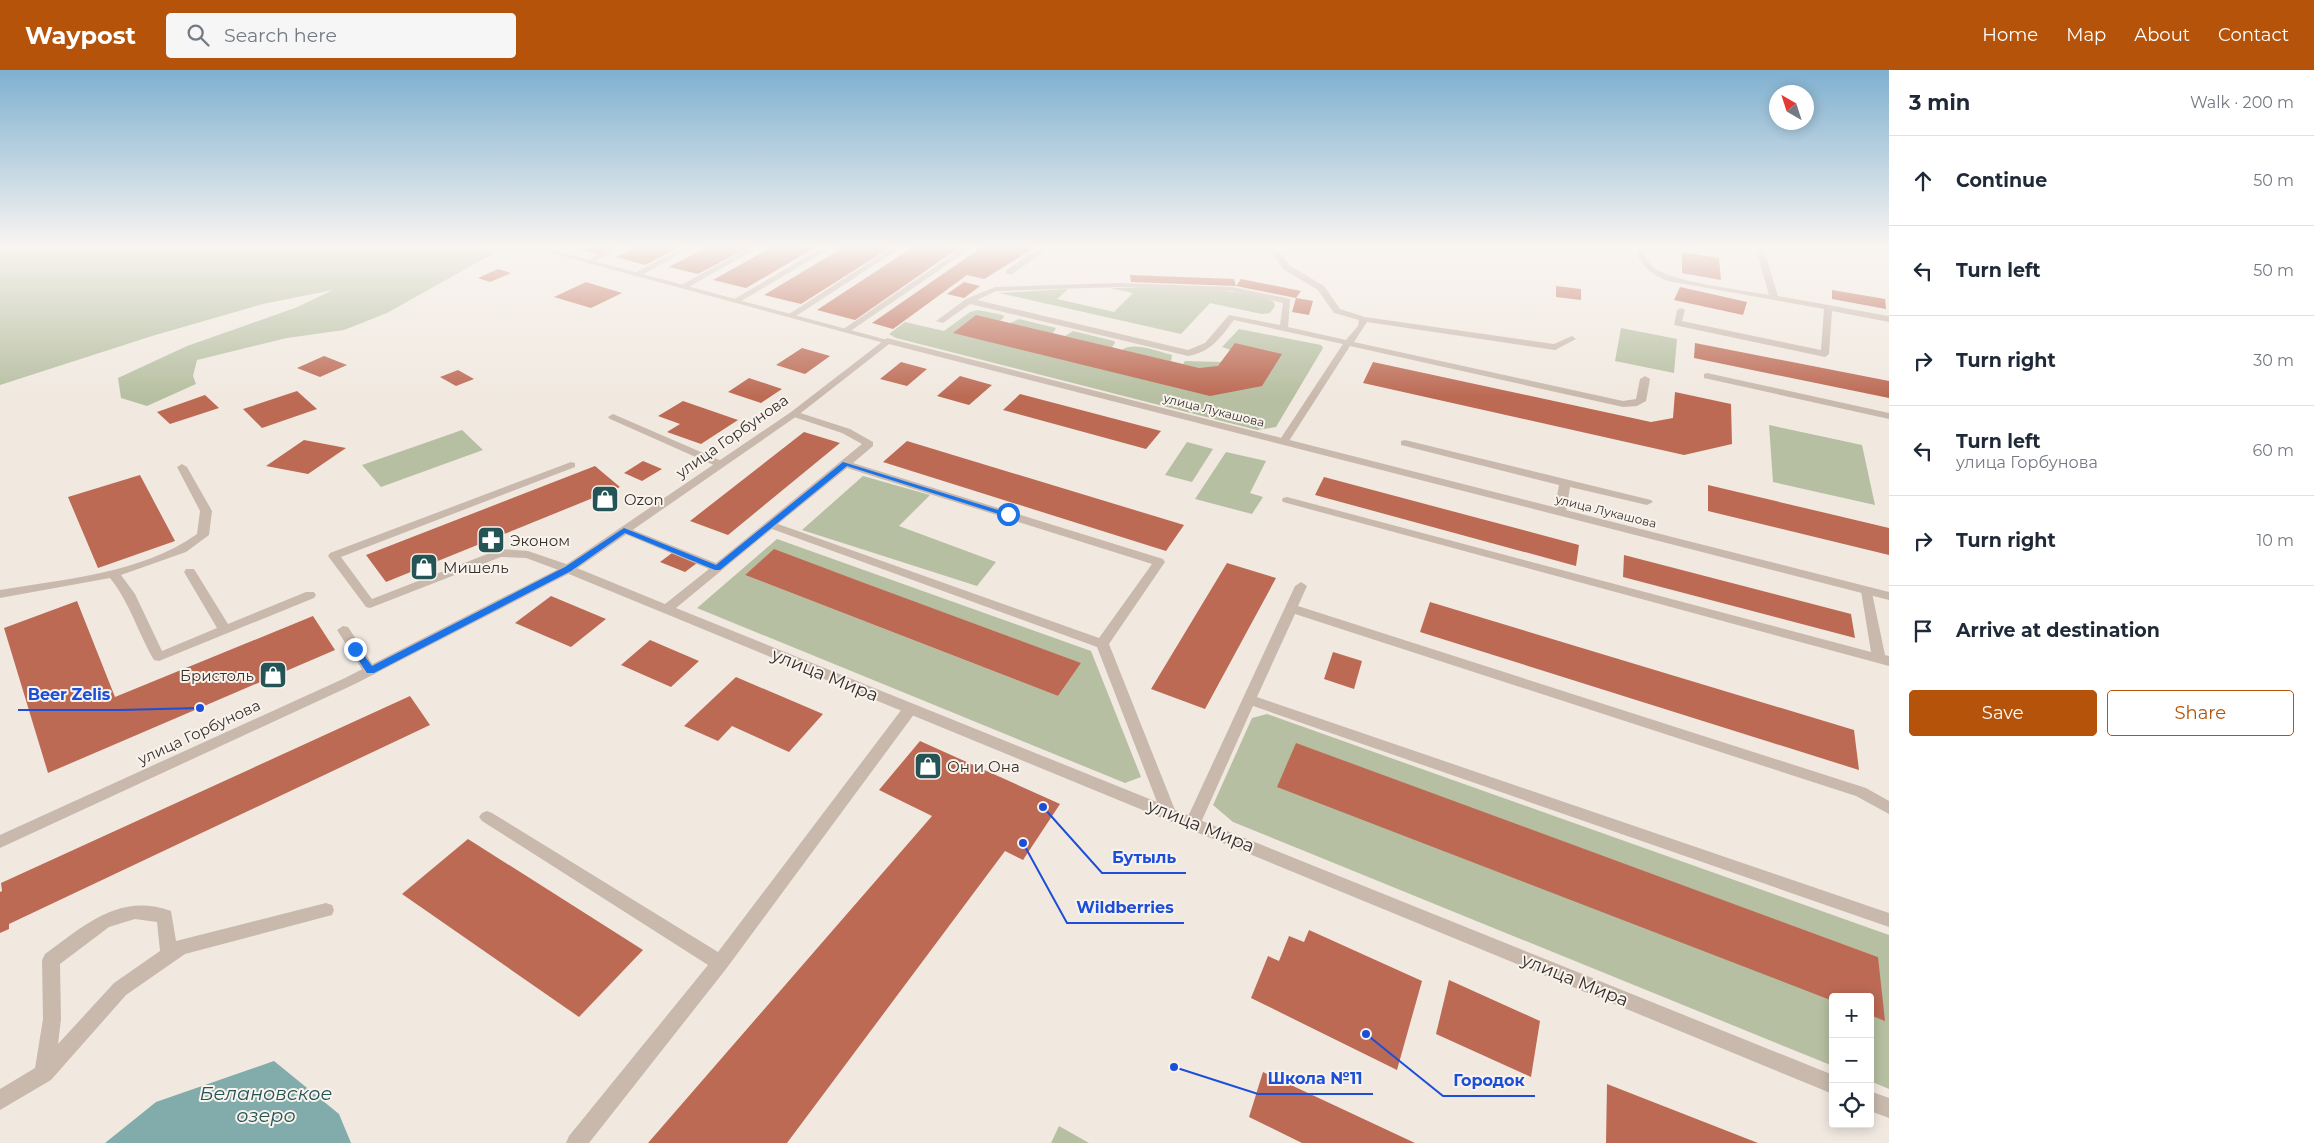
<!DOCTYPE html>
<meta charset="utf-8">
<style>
body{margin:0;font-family:Montserrat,sans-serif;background:#f6f6f7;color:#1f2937}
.controls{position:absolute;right:15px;bottom:15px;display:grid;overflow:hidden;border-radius:5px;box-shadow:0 2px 12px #0003}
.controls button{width:45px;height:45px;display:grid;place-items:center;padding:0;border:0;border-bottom:1px solid #e0e1e3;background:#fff;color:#1f2937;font:25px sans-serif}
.compass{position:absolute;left:1769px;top:15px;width:45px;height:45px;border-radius:50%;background:#fff;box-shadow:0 2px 12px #0003;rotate:321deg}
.stop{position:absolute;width:15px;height:15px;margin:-11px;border:4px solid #1a73e8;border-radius:50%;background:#fff}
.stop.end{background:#1a73e8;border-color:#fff;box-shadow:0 1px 5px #0008}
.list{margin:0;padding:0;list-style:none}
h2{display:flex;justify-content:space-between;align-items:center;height:65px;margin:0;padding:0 20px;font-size:21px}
h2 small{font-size:16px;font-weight:400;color:#747a83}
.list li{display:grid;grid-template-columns:32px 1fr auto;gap:15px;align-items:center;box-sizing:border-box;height:90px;padding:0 20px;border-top:1px solid #e0e1e3}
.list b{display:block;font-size:19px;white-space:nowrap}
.list p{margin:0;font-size:16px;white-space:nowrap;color:#747a83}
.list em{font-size:16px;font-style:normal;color:#747a83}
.actions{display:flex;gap:10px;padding:15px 20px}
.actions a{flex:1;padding:11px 0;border:1px solid #b45309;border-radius:5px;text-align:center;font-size:18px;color:#b45309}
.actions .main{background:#b45309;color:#fff}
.icon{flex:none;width:28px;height:28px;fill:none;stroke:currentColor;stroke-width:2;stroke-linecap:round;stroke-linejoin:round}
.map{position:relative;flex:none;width:1889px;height:1073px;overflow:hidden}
header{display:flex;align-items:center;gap:30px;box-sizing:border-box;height:70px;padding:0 25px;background:#b45309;color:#fff}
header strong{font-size:24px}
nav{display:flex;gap:28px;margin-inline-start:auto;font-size:18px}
.search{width:350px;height:45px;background:#f6f6f7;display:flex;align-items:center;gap:12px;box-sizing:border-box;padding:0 18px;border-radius:5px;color:#747a83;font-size:19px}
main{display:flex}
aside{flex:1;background:#fff}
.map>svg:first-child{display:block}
</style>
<header>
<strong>Waypost</strong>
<div class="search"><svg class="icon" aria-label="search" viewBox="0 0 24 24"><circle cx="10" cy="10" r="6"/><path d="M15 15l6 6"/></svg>Search here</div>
<nav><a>Home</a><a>Map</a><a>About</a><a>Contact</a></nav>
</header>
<main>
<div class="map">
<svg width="1889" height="1073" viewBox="0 0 1889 1073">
<rect width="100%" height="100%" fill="#f1e9e0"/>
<!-- green -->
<g fill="#b6bfa1" fill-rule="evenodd">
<path d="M 0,177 L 486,177 L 494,183 L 387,243 L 344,260 L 287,268 L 197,290 L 193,306 L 196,314 L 147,336 L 121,328 L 118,308 L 187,276 L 295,238 L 333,220 L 263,234 L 152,266 L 0,315 Z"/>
<path d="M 1110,218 C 1153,218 1236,215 1274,232 L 1275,236 L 1270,243 L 1262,244 L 1210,233 L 1181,264 L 999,223 L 1068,219 L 1057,229 L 1114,242 L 1133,223 Z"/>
<path d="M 978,240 L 1003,245 L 1004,247 L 1000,251 L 1010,253 L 1019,249 L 1056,258 L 1053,263 L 1065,266 L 1073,261 L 1114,271 L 1115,273 L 1112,277 L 1122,280 C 1133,271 1159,282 1172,285 L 1171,291 L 1183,294 L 1185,291 L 1221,292 L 1231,280 L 1222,277 L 1239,259 L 1321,275 L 1323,278 L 1276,357 L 1257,360 L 896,268 L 889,264 L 905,252 L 944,261 L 970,242 Z"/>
<path d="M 1621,258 L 1677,269 L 1674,303 L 1615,291 Z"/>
<path d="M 1769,355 L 1862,375 L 1875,435 L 1773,412 Z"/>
<path d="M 462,360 L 483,380 L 381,417 L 362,395 Z"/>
<path d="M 1187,372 L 1213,379 L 1192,412 L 1165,405 Z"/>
<path d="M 1226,382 L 1266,391 L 1250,423 L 1263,427 L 1252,444 L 1195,429 Z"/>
<path d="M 863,406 L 930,425 L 899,456 L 996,492 L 977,516 L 802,460 Z"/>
<path d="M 777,469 L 1091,581 L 1141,707 L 1125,713 L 697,538 ZM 774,480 L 1080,593 L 1081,593 L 1058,626 L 745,505 Z"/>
<path d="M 1267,644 L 1889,865 L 1889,1019 L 1870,1011 L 1870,945 L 1878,887 L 1296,674 L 1833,931 L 1833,996 L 1233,752 L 1213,735 L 1252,648 Z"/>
<path d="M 1059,1056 L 1089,1073 L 1051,1073 Z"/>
</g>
<!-- water -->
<path fill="#82abac" d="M 274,991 L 339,1044 L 351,1073 L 105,1073 L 156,1032 Z"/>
<!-- building -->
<g fill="#bc6a54">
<path d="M 590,177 L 614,177 L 599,184 L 583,180 Z"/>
<path d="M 636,177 L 680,177 L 645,195 L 616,187 Z"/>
<path d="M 707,177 L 749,177 L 698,204 L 669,197 Z"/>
<path d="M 772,177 L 816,177 L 746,218 L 713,210 Z"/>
<path d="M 844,177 L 891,177 L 801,234 L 764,225 Z"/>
<path d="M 913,177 L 960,177 L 855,250 L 817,240 Z"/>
<path d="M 982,177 L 1036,177 L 984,209 L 967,205 L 893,259 L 872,253 Z"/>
<path d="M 1682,182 L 1719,188 L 1721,210 L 1682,203 Z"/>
<path d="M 498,199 L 511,203 L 490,212 L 478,208 Z"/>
<path d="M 1130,205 L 1234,209 L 1236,216 L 1131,212 Z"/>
<path d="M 1241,209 L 1301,221 L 1296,228 L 1313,231 L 1309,245 L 1292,242 L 1296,228 L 1236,216 Z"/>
<path d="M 586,212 L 622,223 L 591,238 L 554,227 Z"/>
<path d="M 964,212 L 980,216 L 964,228 L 947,224 Z"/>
<path d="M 1556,216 L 1581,219 L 1581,230 L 1556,227 Z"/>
<path d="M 1680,217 L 1747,232 L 1743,245 L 1674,230 Z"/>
<path d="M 1832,220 L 1885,229 L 1886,239 L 1832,229 Z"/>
<path d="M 976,245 L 1199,298 L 1218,296 L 1235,273 L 1282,284 L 1262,316 L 1210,326 L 953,263 Z"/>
<path d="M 1695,273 L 1889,311 L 1889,328 L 1694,288 Z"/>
<path d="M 802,278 L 830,286 L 805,304 L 776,295 Z"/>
<path d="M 324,286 L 347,295 L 320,307 L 297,298 Z"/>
<path d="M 901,292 L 927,299 L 907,316 L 880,309 Z"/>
<path d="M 1373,292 L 1651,352 L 1673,348 L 1675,322 L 1731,334 L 1732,374 L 1684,385 L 1363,313 Z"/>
<path d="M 458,300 L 474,309 L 456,316 L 440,307 Z"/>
<path d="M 960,306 L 992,315 L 969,335 L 937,326 Z"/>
<path d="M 749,308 L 782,319 L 761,333 L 728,322 Z"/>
<path d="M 297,321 L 317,339 L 262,358 L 243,339 Z"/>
<path d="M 1020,324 L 1161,361 L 1146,379 L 1003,340 Z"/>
<path d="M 205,325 L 219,338 L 170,354 L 157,342 Z"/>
<path d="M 683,331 L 738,350 L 701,374 L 667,362 L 680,354 L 658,346 Z"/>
<path d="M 804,362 L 840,373 L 728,465 L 690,451 Z"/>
<path d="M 304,370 L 346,378 L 308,404 L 266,396 Z"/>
<path d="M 907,371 L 1184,455 L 1166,481 L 883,392 Z"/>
<path d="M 643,391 L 662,399 L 642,411 L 624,403 Z"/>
<path d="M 595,396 L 620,417 L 386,512 L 366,485 Z"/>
<path d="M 140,405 L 175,471 L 98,498 L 68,427 Z"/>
<path d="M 1324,407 L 1579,475 L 1576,496 L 1315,425 Z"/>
<path d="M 1708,415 L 1889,458 L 1889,485 L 1708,441 Z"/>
<path d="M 774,479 L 859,511 L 1081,593 L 1058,626 L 745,505 Z"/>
<path d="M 672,483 L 697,493 L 685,502 L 660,492 Z"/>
<path d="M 1624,485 L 1851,544 L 1855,568 L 1623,507 Z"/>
<path d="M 1227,493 L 1276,508 L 1205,639 L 1151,619 Z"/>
<path d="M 551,526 L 606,549 L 571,577 L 515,553 Z"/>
<path d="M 77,531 L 115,627 L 313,546 L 335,580 L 48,703 L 4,558 Z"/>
<path d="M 1430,532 L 1854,660 L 1859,700 L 1420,562 Z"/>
<path d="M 650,570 L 699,591 L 671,617 L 621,595 Z"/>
<path d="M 1333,582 L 1362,591 L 1354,619 L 1324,609 Z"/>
<path d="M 736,607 L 823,644 L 789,682 L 732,656 L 718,671 L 684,656 Z"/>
<path d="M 410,626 L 430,655 L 9,854 L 9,859 L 0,863 L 0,822 L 2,821 L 1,813 Z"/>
<path d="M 920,671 L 1060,734 L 1023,790 L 1005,781 L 787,1073 L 648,1073 L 932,746 L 879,720 Z"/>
<path d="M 1296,673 L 1878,887 L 1885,951 L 1870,945 L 1870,927 L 1833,927 L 1833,931 L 1277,717 Z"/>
<path d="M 468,769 L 643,880 L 579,947 L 402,824 Z"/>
<path d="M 1309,860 L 1422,911 L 1397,1000 L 1251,928 L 1268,886 L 1279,891 L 1289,866 L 1304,872 Z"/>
<path d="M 1449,910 L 1540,951 L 1531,1007 L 1436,964 Z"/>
<path d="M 1263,1002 L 1415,1073 L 1302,1073 L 1249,1047 Z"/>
<path d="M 1607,1014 L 1758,1073 L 1606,1073 Z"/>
</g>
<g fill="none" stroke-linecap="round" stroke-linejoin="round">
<!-- service -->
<g fill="#c9b9ad" fill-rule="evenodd">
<path d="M 613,177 L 623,177 L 590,194 L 583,192 Z"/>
<path d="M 683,177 L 693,177 L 638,207 L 631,205 Z"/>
<path d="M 750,177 L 760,177 L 685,219 L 678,217 Z"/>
<path d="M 823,177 L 832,177 L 738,233 L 731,231 Z"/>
<path d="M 893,177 L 902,177 L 793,248 L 786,246 Z"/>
<path d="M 964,177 L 973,177 L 849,262 L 842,260 Z"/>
<path d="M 1042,177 L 1051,177 L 1012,204 L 1006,204 L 1006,200 Z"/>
<path d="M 1268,177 L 1276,177 L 1289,195 L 1324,216 L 1340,239 L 1365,247 L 1554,274 L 1572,266 L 1576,269 L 1555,280 L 1367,252 L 1354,272 L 1623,331 L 1636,329 L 1640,309 L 1645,306 L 1650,309 L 1646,331 L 1637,336 L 1623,337 L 1350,276 L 1289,371 L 1284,374 L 1279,371 L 1343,274 L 1234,250 C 1220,268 1211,282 1188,286 L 970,234 L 943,253 L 936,251 L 966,229 L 995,217 L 1119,213 L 1232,217 L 1290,229 L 1288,257 L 1346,270 L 1358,256 L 1359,250 L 1334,243 L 1318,220 L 1283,199 ZM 1119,217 L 1232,221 L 1283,233 L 1280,255 L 1229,245 L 1205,273 L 1188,280 L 977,230 L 996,221 Z"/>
<path d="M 1635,177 L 1643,177 C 1645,185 1647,192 1653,197 C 1670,212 1744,220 1769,225 L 1755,177 L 1763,177 L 1778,226 L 1889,246 L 1889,252 L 1832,241 L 1829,284 L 1825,287 L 1674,255 L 1677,240 L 1681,238 L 1685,240 L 1682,251 L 1821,280 L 1824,239 L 1668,211 C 1650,204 1640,196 1635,177 Z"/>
<path d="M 1707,303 L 1889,343 L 1889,349 L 1704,308 L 1704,304 Z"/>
<path d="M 613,344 L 724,392 L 725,394 L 720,397 L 716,396 L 610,349 L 608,347 Z"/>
<path d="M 1405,370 L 1651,430 L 1653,432 L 1647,435 L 1570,417 L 1566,442 L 1564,444 L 1556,444 L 1554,442 L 1559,415 L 1401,375 L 1401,371 Z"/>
<path d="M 571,392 L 575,393 L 575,397 L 341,487 L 372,529 L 500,479 L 528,481 L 572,496 L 574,499 L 572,502 L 564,502 L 526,488 L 501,487 L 370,538 L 366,537 L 328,486 L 330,483 Z"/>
<path d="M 182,394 L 187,397 L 212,441 L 209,465 L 186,482 L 121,505 L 135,524 L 162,581 L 217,558 L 184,502 L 186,499 L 194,499 L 228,554 L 306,522 L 314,522 L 316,525 L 314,528 L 159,591 L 154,590 C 138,563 130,533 110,508 L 0,528 L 0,520 C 66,509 142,503 197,464 L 200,441 L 177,397 Z"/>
<path d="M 1287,427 L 1871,582 L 1861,521 L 1867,517 L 1871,518 L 1885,585 L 1889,586 L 1889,596 L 1283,432 L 1282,430 L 1283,428 Z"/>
<path d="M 1301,512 L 1307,516 L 1298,536 L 1866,718 L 1889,731 L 1889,744 L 1856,726 L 1295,544 L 1257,627 L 1889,843 L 1889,857 L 1253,636 L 1199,757 L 1193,759 L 1187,757 L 1185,753 L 1295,516 Z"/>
<path d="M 343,556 L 348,557 L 375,598 L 377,601 L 375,604 L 365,604 L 337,560 Z"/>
<path d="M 910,634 L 915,635 L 917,639 L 915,643 L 726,899 L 589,1073 L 566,1073 L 569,1066 L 708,895 L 482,751 L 479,747 L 482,743 L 487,741 L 492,743 L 718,882 L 905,635 Z"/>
<path d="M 326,833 L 332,835 L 334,840 L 332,845 L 185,884 L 126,925 L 51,1010 L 0,1040 L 0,1019 L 35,998 L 43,949 L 42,890 L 45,884 C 84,856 119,822 171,841 L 176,871 ZM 135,849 L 157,852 L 160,881 L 114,913 L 58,974 L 61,949 L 60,894 L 109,857 Z"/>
</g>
<!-- minor -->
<g fill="#c9b9ad" fill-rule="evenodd">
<path d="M 529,177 L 542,177 L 891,271 L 884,273 Z"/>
<path d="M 794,341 L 850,359 L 873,372 L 873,376 L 853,393 L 1163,489 L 1165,492 L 1109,574 L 1175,740 L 1833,1005 L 1833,1024 L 564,502 L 562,499 L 564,496 L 572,496 L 665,534 L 709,499 L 620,462 L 618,460 L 620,458 L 628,458 L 716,493 L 862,374 L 842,363 L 791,346 L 789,344 ZM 847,398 L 1152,494 L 1099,568 L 778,454 ZM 772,459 L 1097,577 L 1157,732 L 676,538 Z"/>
<path d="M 1870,1021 L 1889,1028 L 1889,1048 L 1870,1041 Z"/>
</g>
<!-- tertiary -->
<path fill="#c9b9ad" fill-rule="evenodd" d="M 887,268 L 1889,522 L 1889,530 L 889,274 L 797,346 L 572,502 L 355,614 L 0,778 L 0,765 L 345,608 L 564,496 L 791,342 Z"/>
</g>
<!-- sky -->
<linearGradient id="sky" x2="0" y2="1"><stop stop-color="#7fb0d0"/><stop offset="0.54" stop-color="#f9f5f1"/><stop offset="1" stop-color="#f9f5f1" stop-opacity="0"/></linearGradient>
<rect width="1889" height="327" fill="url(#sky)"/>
<!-- route -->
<path fill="#1a73e8" d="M 843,392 L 1011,444 L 1005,446 L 847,396 L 720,500 L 715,500 L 625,463 L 571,501 L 374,603 L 367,603 L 351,579 L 358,577 L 372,596 L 565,497 L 624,458 L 716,495 Z"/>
<!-- icons -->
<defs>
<g id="shop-square" transform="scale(1.4375)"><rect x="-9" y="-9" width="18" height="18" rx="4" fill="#245456" stroke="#f9f3ed"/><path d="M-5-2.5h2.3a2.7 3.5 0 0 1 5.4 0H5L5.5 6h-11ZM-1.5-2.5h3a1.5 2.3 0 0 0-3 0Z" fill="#fff"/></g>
<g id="pharmacy-square" transform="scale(1.4375)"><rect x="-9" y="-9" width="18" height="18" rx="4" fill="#245456" stroke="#f9f3ed"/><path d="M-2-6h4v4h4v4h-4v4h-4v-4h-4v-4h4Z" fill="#fff"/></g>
</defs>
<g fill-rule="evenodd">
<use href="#shop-square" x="605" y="429"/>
<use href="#pharmacy-square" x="491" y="470"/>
<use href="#shop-square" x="424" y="497"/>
<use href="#shop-square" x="273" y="605"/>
<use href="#shop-square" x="928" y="696"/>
</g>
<g text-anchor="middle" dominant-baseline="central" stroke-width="4" stroke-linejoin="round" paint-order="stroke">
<!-- far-street labels -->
<g font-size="12" fill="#382f2b" stroke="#f9f3ed">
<text transform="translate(1214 340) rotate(14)">улица Лукашова</text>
<text transform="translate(1606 441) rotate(14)">улица Лукашова</text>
</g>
<!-- street labels -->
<g font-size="15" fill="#382f2b" stroke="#f9f3ed">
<text transform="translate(732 366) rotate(-35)">улица Горбунова</text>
<text transform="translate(199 662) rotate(-25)">улица Горбунова</text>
</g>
<!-- poi labels -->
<g font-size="15" fill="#382f2b" stroke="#f9f3ed" text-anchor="start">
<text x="624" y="429">Ozon</text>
<text x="510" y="470">Эконом</text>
<text x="443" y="497">Мишель</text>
<text x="254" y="605" text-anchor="end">Бристоль</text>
<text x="947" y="696">Он и Она</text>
</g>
<!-- near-street labels -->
<g font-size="18" fill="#382f2b" stroke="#f9f3ed">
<text transform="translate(825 605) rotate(22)">улица Мира</text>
<text transform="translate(1201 756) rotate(22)">улица Мира</text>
<text transform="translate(1575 910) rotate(22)">улица Мира</text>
</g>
<!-- near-water labels -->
<g font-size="19" font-style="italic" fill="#245456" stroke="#f9f3ed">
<text x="266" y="1023">Белановское<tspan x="266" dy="22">озеро</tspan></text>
</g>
</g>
<!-- callouts -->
<path fill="none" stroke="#1d4ed8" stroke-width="2" d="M200 638L120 640H18M1043 737L1102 803H1186M1023 773L1067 853H1184M1174 997L1258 1024H1373M1366 964L1443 1026H1535"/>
<g fill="#1d4ed8" stroke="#f9f3ed" stroke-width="2">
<circle cx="200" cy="638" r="5"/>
<circle cx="1043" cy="737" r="5"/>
<circle cx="1023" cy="773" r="5"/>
<circle cx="1174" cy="997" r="5"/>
<circle cx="1366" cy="964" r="5"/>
</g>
<g font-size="16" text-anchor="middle" font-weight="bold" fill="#1d4ed8" stroke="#f9f3ed" stroke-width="4" stroke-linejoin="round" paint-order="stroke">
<text x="69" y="630">Beer Zelis</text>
<text x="1144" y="793">Бутыль</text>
<text x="1125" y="843">Wildberries</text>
<text x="1315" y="1014">Школа №11</text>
<text x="1489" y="1016">Городок</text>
</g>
</svg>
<div class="controls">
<button>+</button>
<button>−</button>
<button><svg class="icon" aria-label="locate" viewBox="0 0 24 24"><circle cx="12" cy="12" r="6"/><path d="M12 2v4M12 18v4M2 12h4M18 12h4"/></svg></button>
</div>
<svg class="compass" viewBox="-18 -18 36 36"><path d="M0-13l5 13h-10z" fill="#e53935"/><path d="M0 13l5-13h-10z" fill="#747a83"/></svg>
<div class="stop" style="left:1008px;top:444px"></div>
<div class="stop end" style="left:355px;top:579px"></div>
</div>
<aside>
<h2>3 min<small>Walk · 200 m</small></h2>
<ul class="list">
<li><svg class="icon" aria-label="ahead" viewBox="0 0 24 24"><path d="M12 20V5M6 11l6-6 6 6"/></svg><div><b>Continue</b></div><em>50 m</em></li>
<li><svg class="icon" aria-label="left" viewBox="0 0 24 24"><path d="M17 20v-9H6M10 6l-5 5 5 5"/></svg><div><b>Turn left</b></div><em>50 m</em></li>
<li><svg class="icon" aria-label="right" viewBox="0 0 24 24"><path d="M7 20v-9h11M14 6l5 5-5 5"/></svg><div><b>Turn right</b></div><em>30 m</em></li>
<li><svg class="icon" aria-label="left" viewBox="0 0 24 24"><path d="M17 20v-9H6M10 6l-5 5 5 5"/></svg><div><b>Turn left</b><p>улица Горбунова</p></div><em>60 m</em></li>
<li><svg class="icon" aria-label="right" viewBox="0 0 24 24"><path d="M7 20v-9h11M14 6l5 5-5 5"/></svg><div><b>Turn right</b></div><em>10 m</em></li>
<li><svg class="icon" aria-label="arrive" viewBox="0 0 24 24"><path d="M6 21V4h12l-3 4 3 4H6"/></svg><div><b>Arrive at destination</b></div></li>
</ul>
<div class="actions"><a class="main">Save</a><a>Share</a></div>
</aside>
</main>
